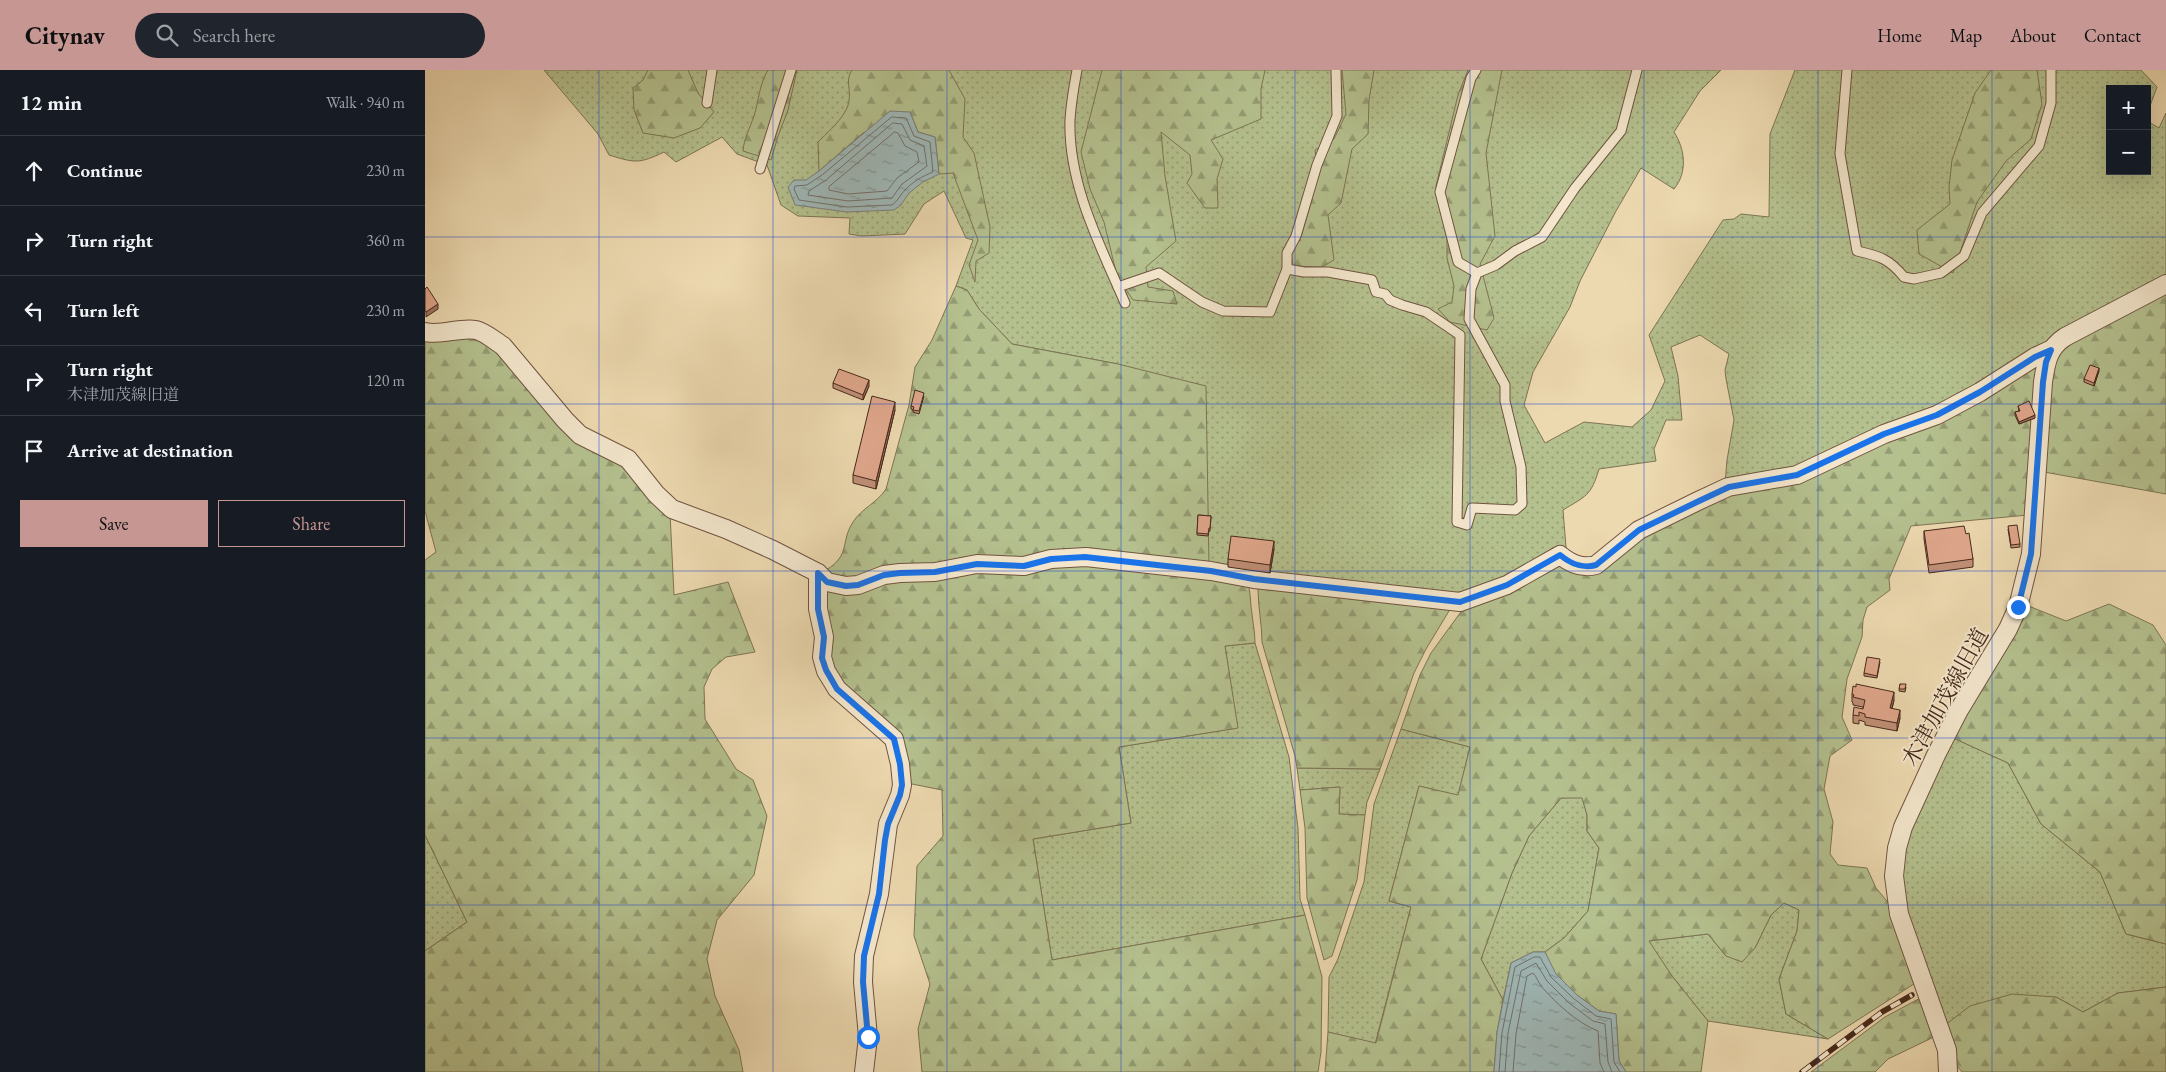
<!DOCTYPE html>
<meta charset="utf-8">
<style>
body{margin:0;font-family:"EB Garamond","Noto Serif JP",serif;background:#20242c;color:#f1f3f6}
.controls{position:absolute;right:15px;top:15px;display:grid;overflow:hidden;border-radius:0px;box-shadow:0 5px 20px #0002}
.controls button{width:45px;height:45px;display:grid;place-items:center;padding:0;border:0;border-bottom:1px solid #363941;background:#171b24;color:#f1f3f6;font:25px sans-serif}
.stop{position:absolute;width:15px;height:15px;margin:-11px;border:4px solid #1a73e8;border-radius:50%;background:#fff}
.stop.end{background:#1a73e8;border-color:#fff;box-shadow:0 1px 5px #0008}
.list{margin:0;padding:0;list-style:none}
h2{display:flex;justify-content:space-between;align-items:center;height:65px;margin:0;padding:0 20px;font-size:21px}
h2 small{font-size:16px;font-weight:400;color:#9ea1a6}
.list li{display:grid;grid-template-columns:32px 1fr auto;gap:15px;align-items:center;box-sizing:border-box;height:70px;padding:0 20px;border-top:1px solid #363941}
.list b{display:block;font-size:19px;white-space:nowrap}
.list p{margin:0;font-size:16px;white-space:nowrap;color:#9ea1a6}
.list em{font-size:16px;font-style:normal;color:#9ea1a6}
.actions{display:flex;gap:10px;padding:15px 20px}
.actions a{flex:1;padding:11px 0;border:1px solid #c59692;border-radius:0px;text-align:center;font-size:18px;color:#c59692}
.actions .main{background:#c59692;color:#111}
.icon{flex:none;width:28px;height:28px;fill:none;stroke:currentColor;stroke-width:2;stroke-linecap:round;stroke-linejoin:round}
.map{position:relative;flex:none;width:1741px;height:1002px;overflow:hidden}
header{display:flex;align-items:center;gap:30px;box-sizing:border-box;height:70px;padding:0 25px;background:#c59692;color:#111}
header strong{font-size:24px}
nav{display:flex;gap:28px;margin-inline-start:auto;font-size:18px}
.search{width:350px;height:45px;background:#20242c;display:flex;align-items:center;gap:12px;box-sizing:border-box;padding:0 18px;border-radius:28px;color:#9ea1a6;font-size:19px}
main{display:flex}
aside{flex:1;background:#171b24}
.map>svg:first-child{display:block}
</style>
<header>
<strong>Citynav</strong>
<div class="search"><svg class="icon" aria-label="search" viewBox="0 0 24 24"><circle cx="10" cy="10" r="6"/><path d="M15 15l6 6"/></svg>Search here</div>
<nav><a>Home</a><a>Map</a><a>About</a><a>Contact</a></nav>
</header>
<main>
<aside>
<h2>12 min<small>Walk · 940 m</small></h2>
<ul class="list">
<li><svg class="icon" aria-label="ahead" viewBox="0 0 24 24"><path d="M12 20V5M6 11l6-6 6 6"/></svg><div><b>Continue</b></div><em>230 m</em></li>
<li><svg class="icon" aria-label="right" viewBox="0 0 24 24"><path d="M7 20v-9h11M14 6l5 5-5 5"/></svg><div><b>Turn right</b></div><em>360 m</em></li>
<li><svg class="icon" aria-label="left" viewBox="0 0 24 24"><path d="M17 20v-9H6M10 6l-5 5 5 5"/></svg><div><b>Turn left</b></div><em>230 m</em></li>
<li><svg class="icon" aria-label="right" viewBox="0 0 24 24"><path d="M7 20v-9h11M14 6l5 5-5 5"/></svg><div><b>Turn right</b><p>木津加茂線旧道</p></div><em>120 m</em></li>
<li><svg class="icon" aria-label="arrive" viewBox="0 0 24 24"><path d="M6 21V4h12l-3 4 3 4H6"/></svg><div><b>Arrive at destination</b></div></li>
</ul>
<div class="actions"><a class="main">Save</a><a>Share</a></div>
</aside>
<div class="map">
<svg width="1741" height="1002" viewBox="0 0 1741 1002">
<defs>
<pattern id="grass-dots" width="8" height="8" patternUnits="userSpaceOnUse" patternTransform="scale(1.25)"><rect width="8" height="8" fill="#b4c08e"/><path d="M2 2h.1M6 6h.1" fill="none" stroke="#949c73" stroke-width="1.8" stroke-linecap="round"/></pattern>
<pattern id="forest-firs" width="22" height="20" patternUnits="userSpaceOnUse" patternTransform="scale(1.25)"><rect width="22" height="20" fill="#b4c08e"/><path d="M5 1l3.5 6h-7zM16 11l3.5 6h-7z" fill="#949c73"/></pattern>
<pattern id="water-ripples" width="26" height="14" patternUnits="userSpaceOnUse" patternTransform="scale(1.25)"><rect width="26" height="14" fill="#9eb7b7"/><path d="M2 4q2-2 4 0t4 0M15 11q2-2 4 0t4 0" fill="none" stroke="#839594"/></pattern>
</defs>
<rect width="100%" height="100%" fill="#edd9b0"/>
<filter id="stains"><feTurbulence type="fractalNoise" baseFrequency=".004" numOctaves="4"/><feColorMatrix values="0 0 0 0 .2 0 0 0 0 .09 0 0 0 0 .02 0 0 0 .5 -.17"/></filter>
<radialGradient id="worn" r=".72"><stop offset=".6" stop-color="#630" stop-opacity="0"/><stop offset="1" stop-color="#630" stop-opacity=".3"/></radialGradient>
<!-- grass -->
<g fill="url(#grass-dots)" stroke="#7d7454">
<path d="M 119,0 L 1296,0 L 1275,21 L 1249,62 C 1260,79 1263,102 1249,119 L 1216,98 L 1191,141 L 1155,211 L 1145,237 L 1108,302 L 1099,335 L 1120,373 L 1159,352 L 1207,357 L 1226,340 L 1240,311 L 1224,265 L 1298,150 L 1309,149 L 1316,144 L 1344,147 L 1345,64 L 1370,0 L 1716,0 L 1732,17 L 1722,44 L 1722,19 L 1685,19 L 1685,101 L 1722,101 L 1722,51 L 1734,58 L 1741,43 L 1741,207 L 1511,339 L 1371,399 L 1300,414 L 1302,390 L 1309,350 L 1301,309 L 1300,300 L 1304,284 L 1275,265 L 1246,277 L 1253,306 L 1257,350 L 1241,350 L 1229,379 L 1231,391 L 1174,399 C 1166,426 1161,426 1138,440 L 1141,477 L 1145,485 L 1029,527 L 784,497 L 693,294 L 587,274 L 554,239 L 542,220 L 531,216 L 548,170 L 541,168 L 519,121 L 499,134 L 480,164 L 437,166 L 424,164 L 425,148 L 373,146 L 356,135 L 342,95 L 312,84 L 297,67 L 251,92 L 239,82 C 214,94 210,93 184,85 L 173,64 Z"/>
<path d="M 830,573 L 864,687 L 873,758 L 875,829 L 880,845 L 627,890 L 608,769 L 706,753 L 694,677 L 812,658 L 800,576 Z"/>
<path d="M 976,659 L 1045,677 L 1033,726 L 994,716 L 964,831 L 986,837 L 950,974 L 903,962 L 904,907 L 913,889 L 939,812 L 949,734 Z"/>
<path d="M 1526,667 L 1583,693 L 1616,754 L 1675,802 L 1701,864 L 1741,874 L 1741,917 L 1693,923 L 1658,942 L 1631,927 L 1520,955 L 1476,822 L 1478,777 Z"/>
<path d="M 872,698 L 955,699 L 942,732 L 940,745 L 914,744 L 915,717 L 875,720 Z"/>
<path d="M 1157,727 L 1162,745 L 1162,761 L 1174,778 L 1163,841 L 1139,868 L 1120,882 L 1108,882 L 1086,893 L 1078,930 L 1056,889 L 1087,803 L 1104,766 L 1136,728 Z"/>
<path d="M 0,765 L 42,852 L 0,881 Z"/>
<path d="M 1359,833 L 1374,840 L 1372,861 L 1354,909 L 1361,944 L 1403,969 L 1283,951 L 1247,906 L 1223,871 L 1283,864 L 1301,886 L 1330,878 L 1346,845 Z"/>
</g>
<!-- forest -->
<g fill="url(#forest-firs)" stroke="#7d7454">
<path d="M 223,0 L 263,0 L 273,23 L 289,42 L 275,58 L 249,68 L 218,63 L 209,40 L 208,18 L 218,10 Z"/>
<path d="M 343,0 L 372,0 L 363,40 L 353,66 L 346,90 L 318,81 C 319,68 325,58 329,46 C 334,30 334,15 343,0 Z"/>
<path d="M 427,0 L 524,0 L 540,29 L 538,67 L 549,83 L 565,157 L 564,183 L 551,191 L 550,212 L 544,195 L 553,170 L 528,103 L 514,104 L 510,67 L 493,62 L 485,42 L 438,63 L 394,101 L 393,72 C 403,62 422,46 424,31 C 426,19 420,10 427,0 Z"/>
<path d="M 677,0 L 840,0 L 836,19 L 836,49 L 786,70 L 798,89 L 792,109 L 793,138 L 780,138 L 762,113 L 767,104 L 765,85 L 736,62 L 740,106 L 751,171 L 721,197 L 723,217 L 748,221 L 752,234 L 708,230 L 692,206 L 679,152 L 665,119 L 656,82 Z"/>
<path d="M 917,0 L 949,0 L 944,30 L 943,64 L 927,79 L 916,133 L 903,145 L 909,190 L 897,197 L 868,196 L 866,183 L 876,167 L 886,133 L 893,102 L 890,80 L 909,69 L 921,44 Z"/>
<path d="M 1043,0 L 1077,0 L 1061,83 L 1070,166 L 1055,194 L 1069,248 L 1062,260 L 1025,252 L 1013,239 L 1027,232 L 1029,216 L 1022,188 L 1022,169 L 1011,116 L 1033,25 Z"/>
<path d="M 1566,0 L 1612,0 L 1617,34 L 1606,69 L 1581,91 L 1552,132 L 1528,203 L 1494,184 L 1492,160 L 1525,134 L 1524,117 L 1527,90 L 1550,23 Z"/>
<path d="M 531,216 L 542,220 L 554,239 L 587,274 L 693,294 L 781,316 L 784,497 L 660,482 L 432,511 L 401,507 L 401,500 C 426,485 415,472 428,452 C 437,438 452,433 461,419 L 484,335 L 490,297 L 507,270 Z"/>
<path d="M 1741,221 L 1741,424 L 1619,402 L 1626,296 L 1637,277 Z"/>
<path d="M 50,265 L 64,272 L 137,353 L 200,393 L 245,443 L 249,525 L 303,512 L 330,582 L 301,587 L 287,599 L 279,617 L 280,649 L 311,699 L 328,710 L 342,746 L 329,805 L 292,850 L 282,889 L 290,926 L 314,980 L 318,1002 L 0,1002 L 0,881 L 42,852 L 0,765 L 0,490 L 11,482 L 0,441 L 0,267 Z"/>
<path d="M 1617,287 L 1603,445 L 1486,456 L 1464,509 L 1465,520 L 1442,537 L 1438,550 L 1437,567 L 1422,609 L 1417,647 L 1427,670 L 1405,686 L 1399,719 L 1408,752 L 1405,784 L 1413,795 L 1442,798 L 1451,818 L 1466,836 L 1492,912 L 1403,969 L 1361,944 L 1354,909 L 1372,861 L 1374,840 L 1359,833 L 1346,845 L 1330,878 L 1317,892 L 1301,886 L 1283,864 L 1224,871 L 1247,906 L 1283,951 L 1276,1002 L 1201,1002 L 1194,991 L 1191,944 L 1174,941 L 1152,925 L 1130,904 L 1120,882 L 1139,868 L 1163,841 L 1174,778 L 1162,761 L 1162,745 L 1157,728 L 1136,728 L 1104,766 L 1087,803 L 1056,889 L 1078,930 L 1072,962 L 1069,1002 L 900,1002 L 903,962 L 951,973 L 986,837 L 964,831 L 994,716 L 1033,725 L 1045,677 L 976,659 L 995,605 L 1006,583 L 1038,539 L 1129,495 L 1141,495 L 1166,504 L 1217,463 L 1301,422 L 1369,411 Z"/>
<path d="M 660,491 L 822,510 C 826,522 825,532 827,544 C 828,554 830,562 830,573 L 800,576 L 813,658 L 694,677 L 706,753 L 608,769 L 627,890 L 880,845 L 897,907 L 896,982 L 893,1002 L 497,1002 L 493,959 L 505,914 L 489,866 L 492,796 L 518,766 L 517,720 L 482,713 L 479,679 L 415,616 L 401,590 L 399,516 Z"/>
<path d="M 839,513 L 1023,533 L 1024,541 L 1001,579 L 989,603 L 955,699 L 872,698 L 870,686 L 837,572 C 837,554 833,537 833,519 Z"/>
<path d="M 1684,534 L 1728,555 L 1741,575 L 1741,874 L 1701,864 L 1675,802 L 1616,754 L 1583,693 L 1526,667 L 1601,535 L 1641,551 Z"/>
<path d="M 915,717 L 914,744 L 940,745 L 932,810 L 907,886 L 899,890 L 882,828 L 880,758 L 875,720 Z"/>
<path d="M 1741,917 L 1741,1002 L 1537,1002 L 1529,992 L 1520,955 L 1545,936 L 1587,924 L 1631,927 L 1658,942 L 1693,923 Z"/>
<path d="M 1499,926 L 1513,965 L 1463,989 L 1450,1002 L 1386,1002 L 1460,947 Z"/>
</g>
<!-- water -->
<g fill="url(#water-ripples)" stroke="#7b7e78">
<path d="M 465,41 L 485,42 L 493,62 L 510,67 L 514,104 L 498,112 L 484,123 L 476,135 L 469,140 L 422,142 L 370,135 L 363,117 L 369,110 L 381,110 L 394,101 Z"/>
<path d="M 1108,882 L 1120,882 L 1131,904 L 1152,925 L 1174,941 L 1191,944 L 1194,991 L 1201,1002 L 1069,1002 L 1072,962 L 1086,893 Z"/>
</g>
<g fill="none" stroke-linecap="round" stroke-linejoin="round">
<!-- shore -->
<g stroke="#727068" stroke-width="1">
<path d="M 467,47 L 481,48 L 489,66 L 505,72 L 508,102 C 498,106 487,112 480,120 C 475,125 473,131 467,135 L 422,137 L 374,130 L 369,119 L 370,116 L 382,115 L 397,105 Z"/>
<path d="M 468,53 L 477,54 L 485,70 L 499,76 L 502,96 L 477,114 L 467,128 L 423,131 L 383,125 L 384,121 L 401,110 Z"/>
<path d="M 470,62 L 473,63 L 480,76 L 492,82 L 494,92 L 472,108 L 462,121 L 423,124 L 404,120 L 404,117 Z"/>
<path d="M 1074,1002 L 1077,963 L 1090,897 L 1109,887 L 1115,887 L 1126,907 L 1148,928 L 1171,946 L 1186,949 L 1189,992 L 1195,1002"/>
<path d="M 1080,1002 L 1083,963 L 1096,901 L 1111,893 L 1122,911 L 1144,933 L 1168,951 L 1180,954 L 1183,992 L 1187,1002"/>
<path d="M 1088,1002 L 1091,964 L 1102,906 L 1108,903 C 1112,907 1113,912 1116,916 C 1131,933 1152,953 1173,961 L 1175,993 L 1179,1002"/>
</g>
<!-- lane casing -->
<g stroke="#70543f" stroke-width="11">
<g id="lane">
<path d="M 652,0 C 649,16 646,33 645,50 C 643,114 675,175 700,233"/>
<path d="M 1051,0 L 1046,8 L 1015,122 L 1033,192 L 1052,203"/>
<path d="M 1422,0 L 1415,84 L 1432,181 C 1455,186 1464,189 1479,207 L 1489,209 L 1516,203 L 1539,186 L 1557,143 L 1614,76 L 1626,33 L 1626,0"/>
<path d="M 282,33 L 287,0"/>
<path d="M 335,99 L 366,0"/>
<path d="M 862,199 L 862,183 L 871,166 L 892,95 L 912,46 L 911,0"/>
<path d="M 693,217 L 734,203 L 777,232 L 798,241 L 845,242 L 862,199 L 879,202 L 903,202 L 947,210 L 951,222 L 960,224 L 965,230 L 977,235 L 1001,242 L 1035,265 L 1032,452 L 1042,455 L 1047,438 L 1090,440 L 1097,434 L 1096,397 L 1080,331 L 1080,315 L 1044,249 L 1046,219 L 1052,203 L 1071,195 L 1090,181 L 1117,167 L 1150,118 L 1196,61 L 1212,0"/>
</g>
</g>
<!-- street casing -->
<g stroke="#70543f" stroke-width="20">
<g id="street">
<path d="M 0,262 C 17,266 34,257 51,260 C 60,262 70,271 78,276 L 140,350 L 155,365 L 203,389 L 231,424 L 247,439 L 301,459 L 348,480 L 393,503 L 402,512 L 421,516 L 433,515 L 459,505 L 475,503 L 510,502 L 552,494 L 599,496 L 626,489 L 661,487 L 786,501 L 829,509 L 1035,532 L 1082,515 L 1135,485 C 1146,494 1157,499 1171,495 L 1214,460 L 1273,431 L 1303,417 L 1372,405 L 1459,364 L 1512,345 L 1555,322 L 1610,287 L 1625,280"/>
<path d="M 393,503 L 393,539 L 399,567 L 397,587 L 401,601 L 412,619 L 469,669 L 475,694 L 477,715 L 475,725 L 463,754 L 454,824 L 439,886 L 438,912 L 443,967 L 439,1002"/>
<path d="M 1523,1002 L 1522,980 L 1474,844 L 1469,806 L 1472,778 L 1478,757 L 1511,685 L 1534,640 L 1583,559 L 1593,537 L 1606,484 L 1618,312 C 1621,292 1623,278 1640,267 L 1741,214"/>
</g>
</g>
<!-- lane -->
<use href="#lane" stroke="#f3e6cc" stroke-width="9"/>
<!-- street -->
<use href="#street" stroke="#f3e6cc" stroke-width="18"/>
<!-- rail casing -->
<g stroke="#462819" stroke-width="5.5">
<path id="rail" d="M 1377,1002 L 1457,942 L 1487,925"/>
</g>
<!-- rail -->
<use href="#rail" stroke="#f3e6cc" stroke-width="4" stroke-dasharray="11" stroke-linecap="butt"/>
</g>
<!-- wall -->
<g fill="#c19078" stroke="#462819">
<path d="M 1674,301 L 1669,316 L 1659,312 L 1659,309 Z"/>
<path d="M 408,313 L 444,316 L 438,330 L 408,318 Z"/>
<path d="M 499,326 L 494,344 L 488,342 L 488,340 L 486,339 L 486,336 Z"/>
<path d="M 1593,336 L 1610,348 L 1594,354 L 1590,345 L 1590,342 L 1594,341 Z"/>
<path d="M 470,340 L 451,419 L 428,413 L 428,405 Z"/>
<path d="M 773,445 L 786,446 L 785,461 L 784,461 L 783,466 L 772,465 Z"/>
<path d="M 1583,459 L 1595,474 L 1595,477 L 1586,478 Z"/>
<path d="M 1499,461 L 1541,464 L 1548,489 L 1548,497 L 1504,503 L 1499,469 Z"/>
<path d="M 849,479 L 845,503 L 803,497 L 803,489 Z"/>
<path d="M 1455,592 L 1452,608 L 1439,606 L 1439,603 Z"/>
<path d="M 1475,614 L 1481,617 L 1480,622 L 1474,621 Z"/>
<path d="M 1427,624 L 1469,630 L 1467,639 L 1475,648 L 1472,661 L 1440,655 L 1440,652 L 1434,650 L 1434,654 L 1428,653 L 1428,645 L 1438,639 L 1438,637 L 1428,635 L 1428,633 L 1427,632 Z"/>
</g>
<!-- shaded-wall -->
<g fill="#9d7562" stroke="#462819">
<path d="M 13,234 L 13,239 L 1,247 L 1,242 Z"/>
<path d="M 1674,298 L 1674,301 L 1669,316 L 1669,313 Z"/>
<path d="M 444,310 L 444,316 L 438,330 L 438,325 Z"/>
<path d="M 470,332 L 470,340 L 451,419 L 451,411 Z"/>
<path d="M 1610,345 L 1610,348 L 1594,354 L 1594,352 Z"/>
<path d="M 849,471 L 849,479 L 845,503 L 845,495 Z"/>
<path d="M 1469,622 L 1469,630 L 1465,646 L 1465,638 Z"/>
<path d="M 1475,640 L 1475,648 L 1472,661 L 1472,653 Z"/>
</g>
<!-- building -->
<g fill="#e0a78c" stroke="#462819">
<path d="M 2,217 L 13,234 L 1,242 L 0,240 L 0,219 Z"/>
<path d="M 1665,295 L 1674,298 L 1669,313 L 1659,309 Z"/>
<path d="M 414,299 L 444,310 L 438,325 L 408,313 Z"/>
<path d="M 490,320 L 499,323 L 494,341 L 488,340 L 489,337 L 486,336 Z"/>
<path d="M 447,326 L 470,332 L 451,411 L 428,405 Z"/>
<path d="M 1604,331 L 1610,345 L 1594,352 L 1590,342 L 1595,341 L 1593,336 Z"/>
<path d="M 773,445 L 786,446 L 785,458 L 784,458 L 783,464 L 772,463 Z"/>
<path d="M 1592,455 L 1595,474 L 1586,475 L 1583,456 Z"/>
<path d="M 1539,456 L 1541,464 L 1544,463 L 1548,489 L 1504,495 L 1499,461 Z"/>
<path d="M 806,466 L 849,471 L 845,495 L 803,489 Z"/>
<path d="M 1442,587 L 1455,589 L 1452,606 L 1439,603 Z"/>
<path d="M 1431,614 L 1469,622 L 1465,638 L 1475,640 L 1472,653 L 1440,647 L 1440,644 L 1434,642 L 1434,646 L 1428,645 L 1429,637 L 1438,639 L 1440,630 L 1428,627 L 1429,625 L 1427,624 L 1428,616 L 1431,617 Z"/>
<path d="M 1475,614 L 1481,614 L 1480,619 L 1474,619 Z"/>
</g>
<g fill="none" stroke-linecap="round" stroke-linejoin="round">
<!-- route -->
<path stroke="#1a73e8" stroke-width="6" d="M 443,967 L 438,912 L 439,886 L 454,824 L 460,770 L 463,754 L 475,725 L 477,715 L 475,694 L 469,669 L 412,619 L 401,600 L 397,588 L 399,567 L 393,539 L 393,503 L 402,512 L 421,516 L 433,515 L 459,505 L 475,503 L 510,502 L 552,494 L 599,496 L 626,489 L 660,487 L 786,501 L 829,509 L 1035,532 L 1082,515 L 1135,485 C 1146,494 1157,499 1171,495 L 1214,460 L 1274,431 L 1304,417 L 1372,405 L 1459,364 L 1512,345 L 1555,322 L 1610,287 L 1626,280 L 1621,292 L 1618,312 L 1606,484 L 1593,537"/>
</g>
<!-- grid -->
<path fill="none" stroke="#1d4ed8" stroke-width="1" stroke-opacity="0.55" d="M 174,0 L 174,1002M 348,0 L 348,1002M 522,0 L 522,1002M 696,0 L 696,1002M 870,0 L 870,1002M 1045,0 L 1045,1002M 1219,0 L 1219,1002M 1393,0 L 1393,1002M 1567,0 L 1567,1002M 0,167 L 1741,167M 0,334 L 1741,334M 0,501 L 1741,501M 0,668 L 1741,668M 0,835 L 1741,835"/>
<g text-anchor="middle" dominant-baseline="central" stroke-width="4" stroke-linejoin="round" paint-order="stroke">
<!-- street labels -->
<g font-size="22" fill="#462819" stroke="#f3e6cc">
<text transform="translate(1520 627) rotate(-61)">木津加茂線旧道</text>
</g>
</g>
<rect width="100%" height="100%" filter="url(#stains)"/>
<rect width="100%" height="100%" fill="url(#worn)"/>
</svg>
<div class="controls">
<button>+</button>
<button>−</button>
</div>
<div class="stop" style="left:443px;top:967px"></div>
<div class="stop end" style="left:1593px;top:537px"></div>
</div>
</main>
